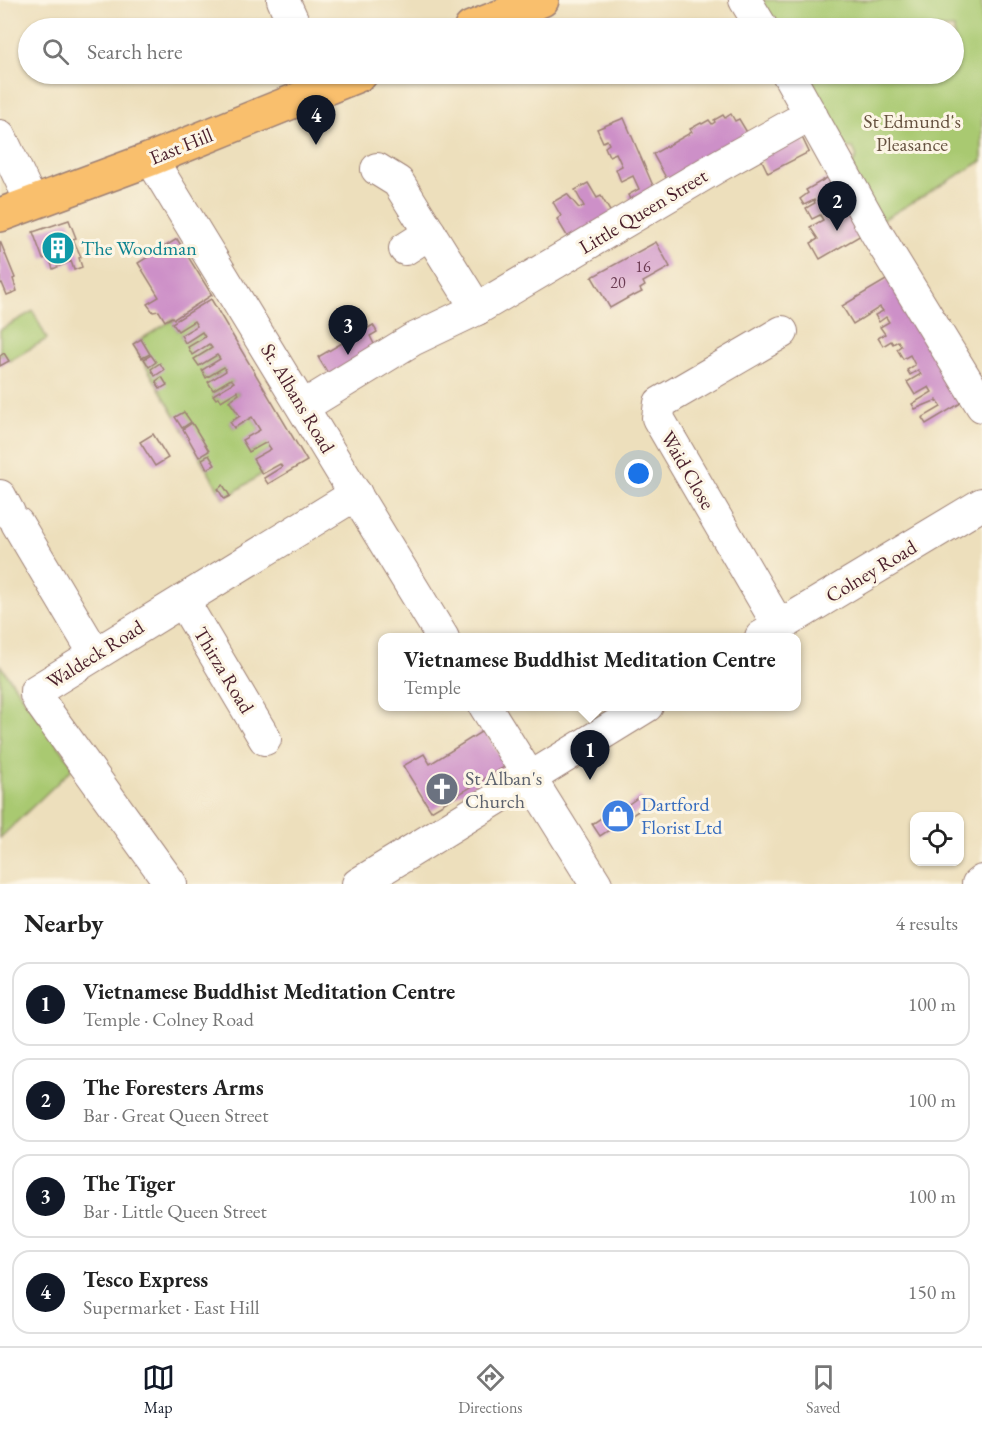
<!DOCTYPE html>
<meta charset="utf-8">
<style>
body{margin:0;font-family:"EB Garamond",serif;background:#f6f6f6;color:#222}
.controls{position:absolute;right:18px;bottom:18px;display:grid;overflow:hidden;border-radius:12px;box-shadow:0 2px 4px #0004}
.controls button{width:54px;height:54px;display:grid;place-items:center;padding:0;border:0;border-bottom:2px solid #e0e0e0;background:#fff;color:#222;font:30px sans-serif}
.you{position:absolute;left:639px;top:474px;width:21px;height:21px;margin:-15px;border:4px solid #fff;border-radius:50%;background:#1a73e8;box-shadow:0 0 0 9px #1a73e833}
.badge{display:grid;place-items:center;width:39px;height:39px;border-radius:50%;background:#111827;color:#fff;font-size:20px;font-weight:700}
.pin{position:absolute;translate:-50% -50px;filter:drop-shadow(0 2px 3px #0008)}
.pin::after{content:'';position:absolute;top:32px;width:21px;height:18px;background:inherit;clip-path:polygon(0 0,100% 0,50% 100%)}
.popup{position:absolute;left:378px;top:633px;width:423px;height:78px;box-sizing:border-box;display:grid;place-content:center;border-radius:12px;background:#fff;filter:drop-shadow(0 2px 4px #0005);font-size:20px;white-space:nowrap;color:#767676}
.popup b{font-size:22px;color:#222}
.popup::after{content:'';position:absolute;left:50%;top:100%;margin-left:-12px;border:12px solid transparent;border-top-color:#fff}
.list{margin:0;padding:0;list-style:none}
h2{display:flex;justify-content:space-between;align-items:center;height:78px;margin:0;padding:0 24px;font-size:26px}
h2 small{font-size:20px;font-weight:400;color:#767676}
.list li{display:grid;grid-template-columns:39px 1fr auto;gap:18px;align-items:center;box-sizing:border-box;height:84px;margin:0 12px 12px;padding:0 12px;border:2px solid #e0e0e0;border-radius:18px}
.list b{display:block;font-size:22px;white-space:nowrap}
.list p{margin:0;font-size:20px;white-space:nowrap;color:#767676}
.list em{font-size:20px;font-style:normal;color:#767676}
.icon{flex:none;width:33px;height:33px;fill:none;stroke:currentColor;stroke-width:2;stroke-linecap:round;stroke-linejoin:round}
.map{position:relative;flex:none;width:982px;height:884px;overflow:hidden}
.search{position:absolute;background:#fff;box-shadow:0 2px 4px #0004;left:18px;right:18px;top:18px;height:66px;display:flex;align-items:center;gap:15px;box-sizing:border-box;padding:0 21px;border-radius:33px;color:#767676;font-size:22px}
.sheet{height:462px;background:#fff}
nav{display:flex;justify-content:space-around;align-items:center;box-sizing:border-box;height:84px;border-top:2px solid #e0e0e0;background:#fff;font-size:16px;color:#767676}
nav a{display:grid;justify-items:center;gap:3px}
nav .on{color:#111827}
.map>svg:first-child{display:block}
</style>
<div class="map">
<svg width="982" height="884" viewBox="0 0 982 884">
<rect width="100%" height="100%" fill="#fcf5e5"/>
<filter id="ink" filterUnits="userSpaceOnUse"><feTurbulence type="fractalNoise" baseFrequency=".0167" numOctaves="2"/><feDisplacementMap in="SourceGraphic" scale="12" xChannelSelector="R" yChannelSelector="G"/><feConvolveMatrix kernelMatrix="1 2 1 2 8 2 1 2 1" color-interpolation-filters="sRGB"/></filter>
<filter id="wash" filterUnits="userSpaceOnUse"><feTurbulence type="fractalNoise" baseFrequency=".008" numOctaves="4" result="noise"/><feDisplacementMap in="SourceGraphic" scale="24" xChannelSelector="R" yChannelSelector="G"/><feGaussianBlur stdDeviation="1.35" result="paint"/><feColorMatrix in="noise" values="0 0 0 0 0 0 0 0 0 0 0 0 0 0 0 0 0 1.4 0 .05"/><feComposite in="paint" operator="in"/></filter>
<g filter="url(#wash)">
<rect width="100%" height="100%" fill="#eddfbc"/>
<!-- green -->
<g fill="#a9c971" stroke="#7a744e" stroke-width="1.5">
<path d="M 755,0 L 982,0 L 982,161 L 881,221 L 850,168 L 857,157 L 853,148 L 836,147 L 796,74 L 954,74 L 954,28 L 771,28 Z"/>
<path d="M 33,311 L 47,339 L 9,361 L 4,354 L 0,356 L 0,330 Z"/>
<path d="M 174,319 L 173,323 L 178,331 L 194,321 L 197,326 L 181,335 L 185,343 L 202,332 L 205,337 L 188,347 L 192,354 L 209,344 L 212,348 L 195,358 L 199,366 L 217,355 L 220,359 L 202,370 L 206,378 L 224,367 L 226,371 L 209,381 L 213,389 L 231,379 L 234,382 L 213,395 L 215,399 L 237,391 L 239,394 L 229,401 L 240,416 L 230,422 L 234,428 L 252,417 L 260,430 L 243,441 L 250,452 L 267,442 L 271,449 L 254,459 L 262,474 L 224,499 L 133,344 Z"/>
<path d="M 0,665 L 74,767 L 0,838 Z"/>
</g>
<g id="blocks">
<!-- building -->
<g fill="#cd90c8">
<path d="M 731,114 L 735,121 L 739,119 L 751,139 L 670,185 L 653,154 L 692,132 L 690,129 L 701,123 L 702,124 L 709,120 L 712,124 L 715,122 L 714,120 L 723,115 L 725,118 Z"/>
<path d="M 624,118 L 657,195 L 633,206 L 628,195 L 639,189 L 633,176 L 621,182 L 616,169 L 622,166 L 616,153 L 609,156 L 605,147 L 609,144 L 607,140 L 603,142 L 597,129 Z"/>
<path d="M 800,133 L 809,152 L 768,173 L 759,154 Z"/>
<path d="M 832,175 L 863,234 L 820,259 L 811,243 L 818,239 L 810,227 L 823,220 L 820,215 L 812,219 L 806,208 L 815,203 L 814,200 L 804,205 L 800,199 L 808,193 L 806,190 Z"/>
<path d="M 588,183 L 597,198 L 601,196 L 613,216 L 570,241 L 557,219 L 561,216 L 553,202 L 567,194 L 579,208 L 584,206 L 575,190 Z"/>
<path d="M 69,220 L 76,238 L 73,239 L 81,257 L 79,258 L 82,267 L 74,270 L 71,261 L 53,269 L 49,257 L 43,259 L 33,232 Z"/>
<path d="M 177,239 L 212,295 L 174,319 L 172,317 L 165,321 L 159,311 L 153,312 L 147,304 L 159,297 L 138,263 Z"/>
<path d="M 0,241 L 15,278 L 13,279 L 17,291 L 7,295 L 2,283 L 0,284 Z"/>
<path d="M 656,242 L 670,267 L 643,282 L 645,286 L 640,289 L 642,292 L 634,296 L 633,295 L 610,308 L 592,277 Z"/>
<path d="M 891,277 L 966,400 L 926,424 L 922,418 L 941,407 L 937,400 L 915,409 L 912,404 L 932,392 L 929,387 L 915,395 L 907,382 L 921,374 L 918,370 L 910,375 L 907,370 L 915,365 L 910,355 L 903,359 L 897,349 L 901,346 L 898,341 L 893,344 L 891,341 L 883,346 L 878,338 L 885,334 L 880,327 L 889,322 L 886,317 L 879,322 L 875,315 L 883,311 L 880,307 L 853,324 L 842,306 Z"/>
<path d="M 211,299 L 307,461 L 268,484 L 264,478 L 282,467 L 280,464 L 262,474 L 253,459 L 271,449 L 268,445 L 267,442 L 249,452 L 242,440 L 260,430 L 252,417 L 234,428 L 230,422 L 240,416 L 229,401 L 239,394 L 237,391 L 221,401 L 219,397 L 216,399 L 213,395 L 234,382 L 231,379 L 213,390 L 208,382 L 226,371 L 224,367 L 206,378 L 202,370 L 220,359 L 217,355 L 199,366 L 194,359 L 212,348 L 209,344 L 192,355 L 188,347 L 205,337 L 202,332 L 185,343 L 181,335 L 197,326 L 194,321 L 178,331 L 172,323 Z"/>
<path d="M 373,325 L 377,332 L 370,336 L 378,352 L 332,380 L 318,357 Z"/>
<path d="M 141,339 L 150,354 L 142,358 L 133,344 Z"/>
<path d="M 4,353 L 9,361 L 0,366 L 0,356 Z"/>
<path d="M 151,355 L 156,362 L 149,367 L 144,359 Z"/>
<path d="M 160,363 L 164,370 L 155,376 L 151,369 Z"/>
<path d="M 162,377 L 167,385 L 160,389 L 156,381 Z"/>
<path d="M 184,412 L 191,422 L 182,428 L 175,417 Z"/>
<path d="M 192,423 L 209,451 L 199,457 L 183,429 Z"/>
<path d="M 153,434 L 168,458 L 155,466 L 140,442 Z"/>
<path d="M 209,455 L 215,465 L 207,469 L 202,459 Z"/>
<path d="M 223,485 L 230,496 L 224,499 L 218,489 Z"/>
<path d="M 484,730 L 506,766 L 431,811 L 403,766 L 424,754 L 430,764 Z"/>
<path d="M 640,796 L 646,806 L 600,836 L 592,824 L 621,805 L 623,808 Z"/>
</g>
</g>
</g>
<g filter="url(#ink)">
<use href="#blocks" fill-opacity="0" stroke="#9c7f74" stroke-width="1.5"/>
<g fill="none" stroke-linecap="round" stroke-linejoin="round">
<!-- minor casing -->
<g stroke="#9c7f74" stroke-width="34">
<g id="minor">
<path d="M 283,0 L 296,28"/>
<path d="M 745,0 L 762,28"/>
<path d="M 788,74 L 877,234 L 982,406"/>
<path d="M 0,136 L 32,203"/>
<path d="M 151,159 L 443,638"/>
<path d="M 377,169 L 398,182 L 477,309"/>
<path d="M 405,249 L 430,233"/>
<path d="M 304,406 L 412,340 L 477,309 L 720,165 L 811,114"/>
<path d="M 0,496 L 9,513"/>
<path d="M 17,523 L 95,654"/>
<path d="M 183,601 L 265,739"/>
<path d="M 779,626 L 658,418 L 660,403 L 782,332"/>
<path d="M 761,637 L 982,504"/>
<path d="M 485,706 L 596,884"/>
<path d="M 171,884 L 39,701 L 36,695 L 36,691 L 356,494"/>
<path d="M 358,884 L 647,706"/>
<path d="M 978,884 L 982,881"/>
</g>
</g>
<!-- major casing -->
<g stroke="#9c7f74" stroke-width="36">
<g id="major">
<path d="M 471,28 L 542,0"/>
<path d="M 0,215 L 151,159 L 361,74"/>
</g>
</g>
<!-- minor -->
<use href="#minor" stroke="#fff" stroke-width="32"/>
<!-- major -->
<use href="#major" stroke="#f9bf6d" stroke-width="33"/>
</g>
</g>
<!-- icons -->
<defs>
<g id="building-disc" transform="scale(1.725)"><circle r="9.5" fill="#0f9aa8" stroke="#fcf5e5"/><path d="M-4-6H4V6H1V3H-1V6H-4ZM-2.5-4.3h1.7v1.8h-1.7ZM.8-4.3h1.7v1.8H.8ZM-2.5-1h1.7V.8h-1.7ZM.8-1h1.7V.8H.8Z" fill="#fff"/></g>
<g id="church-disc" transform="scale(1.725)"><circle r="9.5" fill="#6b7280" stroke="#fcf5e5"/><path d="M-1.2-6h2.4v3.5h3.3v2.4h-3.3V6h-2.4V-.1h-3.3v-2.4h3.3Z" fill="#fff"/></g>
<g id="shop-disc" transform="scale(1.725)"><circle r="9.5" fill="#3f7fe0" stroke="#fcf5e5"/><path d="M-5-2.5h2.3a2.7 3.5 0 0 1 5.4 0H5L5.5 6h-11ZM-1.5-2.5h3a1.5 2.3 0 0 0-3 0Z" fill="#fff"/></g>
</defs>
<g fill-rule="evenodd">
<use href="#building-disc" x="58" y="248"/>
<use href="#church-disc" x="442" y="789"/>
<use href="#shop-disc" x="618" y="816"/>
</g>
<g text-anchor="middle" dominant-baseline="central" stroke-width="6" stroke-linejoin="round" paint-order="stroke">
<!-- number labels -->
<g font-size="16" fill="#6b3b52">
<text x="643" y="266">16</text>
<text x="618" y="282">20</text>
</g>
<!-- park labels -->
<g font-size="20" fill="#665240" stroke="#fcf5e5">
<text x="912" y="121">St Edmund's<tspan x="912" dy="23">Pleasance</tspan></text>
</g>
<!-- street labels -->
<g font-size="20" fill="#4a1f2b" stroke="#fcf5e5">
<text transform="translate(181 146) rotate(-22)">East Hill</text>
<text transform="translate(643 211) rotate(-31)">Little Queen Street</text>
<text transform="translate(298 398) rotate(59)">St. Albans Road</text>
<text transform="translate(688 470) rotate(60)">Waid Close</text>
<text transform="translate(871 571) rotate(-31)">Colney Road</text>
<text transform="translate(95 654) rotate(-32)">Waldeck Road</text>
<text transform="translate(224 670) rotate(59)">Thirza Road</text>
</g>
<!-- culture labels -->
<g font-size="20" fill="#0d838f" stroke="#fcf5e5" text-anchor="start">
<text x="81" y="248">The Woodman</text>
</g>
<!-- worship labels -->
<g font-size="20" fill="#5b616d" stroke="#fcf5e5" text-anchor="start">
<text x="465" y="778">St Alban's<tspan x="465" dy="23">Church</tspan></text>
</g>
<!-- shop labels -->
<g font-size="20" fill="#366cbe" stroke="#fcf5e5" text-anchor="start">
<text x="641" y="804">Dartford<tspan x="641" dy="23">Florist Ltd</tspan></text>
</g>
</g>
</svg>
<div class="controls">
<button><svg class="icon" aria-label="locate" viewBox="0 0 24 24"><circle cx="12" cy="12" r="6"/><path d="M12 2v4M12 18v4M2 12h4M18 12h4"/></svg></button>
</div>
<div class="you"></div>
<div class="pin badge" style="left:590px;top:780px">1</div>
<div class="popup"><b>Vietnamese Buddhist Meditation Centre</b>Temple</div>
<div class="pin badge" style="left:837px;top:231px">2</div>
<div class="pin badge" style="left:348px;top:355px">3</div>
<div class="pin badge" style="left:316px;top:145px">4</div>
<div class="search"><svg class="icon" aria-label="search" viewBox="0 0 24 24"><circle cx="10" cy="10" r="6"/><path d="M15 15l6 6"/></svg>Search here</div>
</div>
<section class="sheet">
<h2>Nearby<small>4 results</small></h2>
<ul class="list">
<li><span class="badge">1</span><div><b>Vietnamese Buddhist Meditation Centre</b><p>Temple · Colney Road</p></div><em>100 m</em></li>
<li><span class="badge">2</span><div><b>The Foresters Arms</b><p>Bar · Great Queen Street</p></div><em>100 m</em></li>
<li><span class="badge">3</span><div><b>The Tiger</b><p>Bar · Little Queen Street</p></div><em>100 m</em></li>
<li><span class="badge">4</span><div><b>Tesco Express</b><p>Supermarket · East Hill</p></div><em>150 m</em></li>
</ul>
</section>
<nav>
<a class="on"><svg class="icon" aria-label="map" viewBox="0 0 24 24"><path d="M3 6l6-2 6 2 6-2v14l-6 2-6-2-6 2zM9 4v14M15 6v14"/></svg>Map</a>
<a><svg class="icon" aria-label="directions" viewBox="0 0 24 24"><path d="M12 3l9 9-9 9-9-9zM9 14v-3h6M13 9l2 2-2 2"/></svg>Directions</a>
<a><svg class="icon" aria-label="saved" viewBox="0 0 24 24"><path d="M7 4h10v16l-5-4-5 4z"/></svg>Saved</a>
</nav>
